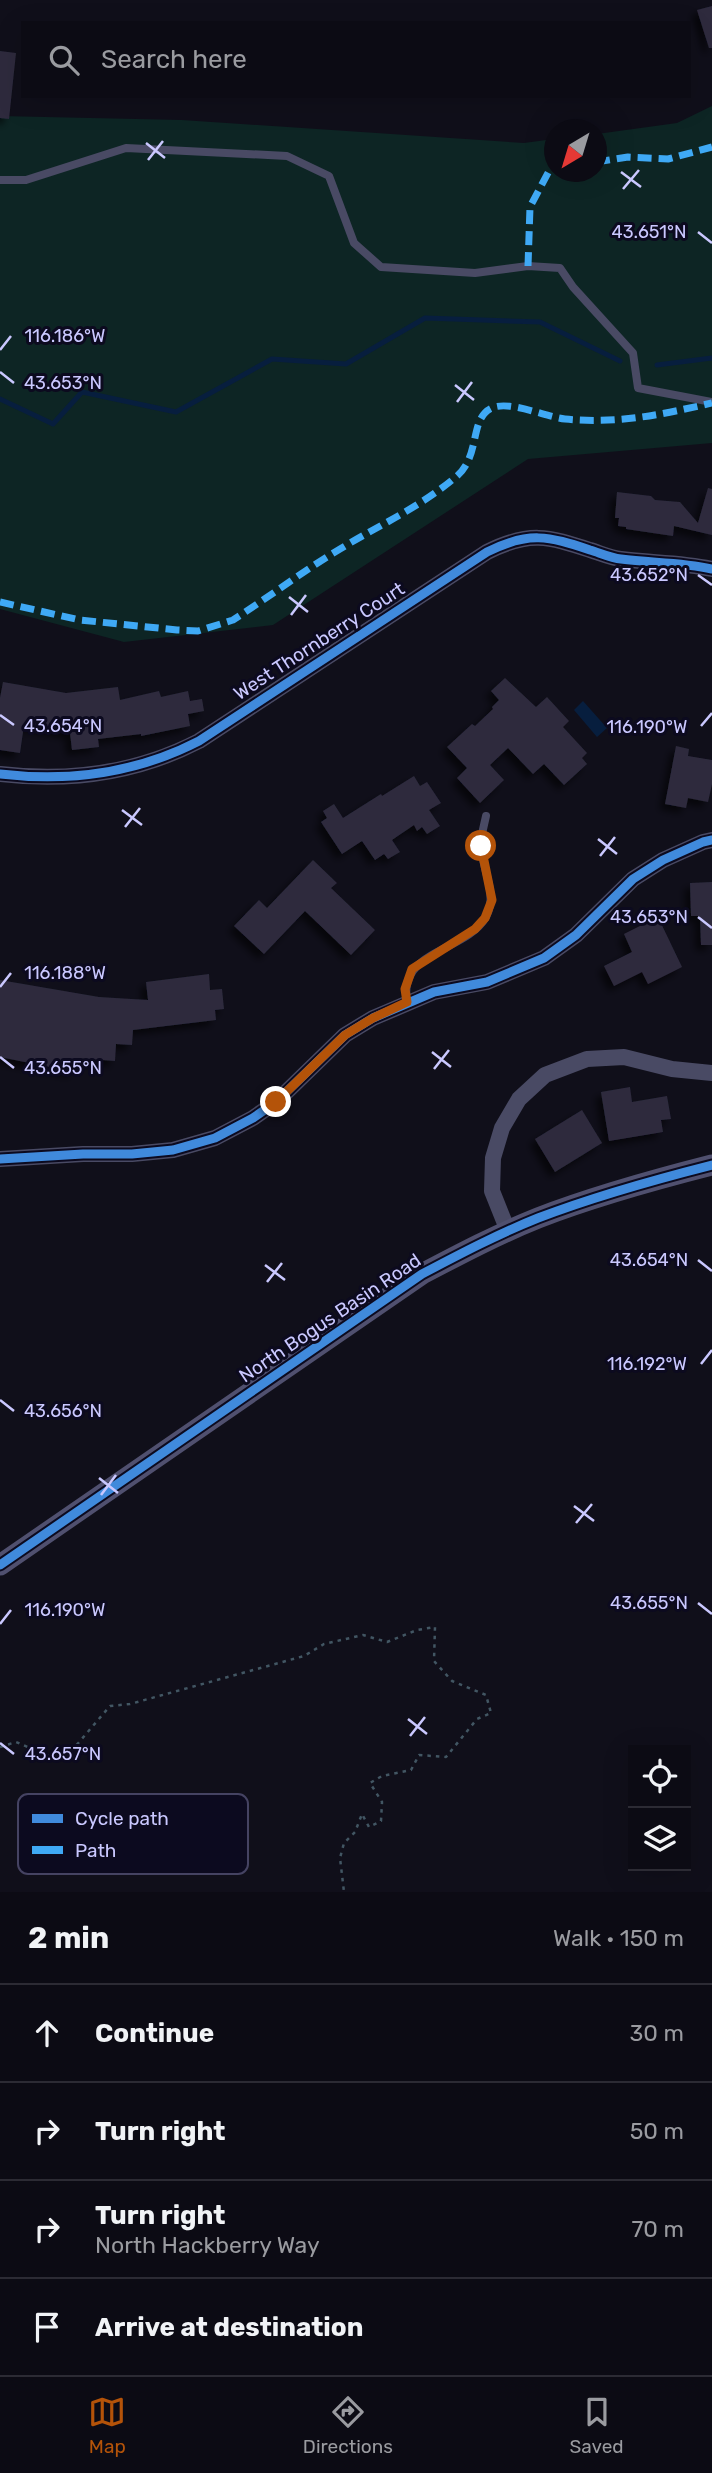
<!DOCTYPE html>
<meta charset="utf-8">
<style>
body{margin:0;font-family:Rubik,sans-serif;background:#15141d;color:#f1f3f6}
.controls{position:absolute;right:21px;bottom:21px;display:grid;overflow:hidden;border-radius:0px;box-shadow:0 7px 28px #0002}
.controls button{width:63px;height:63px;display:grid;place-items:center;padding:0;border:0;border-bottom:2px solid #2c2b34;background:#0c0b14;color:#f1f3f6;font:35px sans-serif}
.compass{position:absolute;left:544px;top:119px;width:63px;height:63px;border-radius:50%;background:#0c0b14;box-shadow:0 7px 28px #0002;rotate:218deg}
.stop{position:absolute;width:21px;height:21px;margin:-16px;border:5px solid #b45309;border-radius:50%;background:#fff}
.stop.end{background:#b45309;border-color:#fff;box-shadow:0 2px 7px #0008}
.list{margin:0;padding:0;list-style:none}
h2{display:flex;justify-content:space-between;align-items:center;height:91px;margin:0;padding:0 28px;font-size:30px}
h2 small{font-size:23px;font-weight:400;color:#9a9ba0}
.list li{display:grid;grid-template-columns:46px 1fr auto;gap:21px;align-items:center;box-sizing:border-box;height:98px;padding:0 28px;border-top:2px solid #2c2b34}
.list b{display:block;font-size:26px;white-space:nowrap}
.list p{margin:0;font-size:23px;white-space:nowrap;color:#9a9ba0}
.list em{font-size:23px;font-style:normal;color:#9a9ba0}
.icon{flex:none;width:38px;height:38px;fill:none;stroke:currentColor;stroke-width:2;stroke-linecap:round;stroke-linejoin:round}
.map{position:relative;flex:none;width:712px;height:1892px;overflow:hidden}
.search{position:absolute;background:#0c0b14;box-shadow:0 7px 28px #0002;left:21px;right:21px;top:21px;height:77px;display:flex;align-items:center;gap:18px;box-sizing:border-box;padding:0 24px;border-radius:0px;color:#9a9ba0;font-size:26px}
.sheet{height:483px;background:#0c0b14}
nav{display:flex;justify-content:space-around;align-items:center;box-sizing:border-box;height:98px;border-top:2px solid #2c2b34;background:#0c0b14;font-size:19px;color:#9a9ba0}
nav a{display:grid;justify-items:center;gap:4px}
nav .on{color:#b45309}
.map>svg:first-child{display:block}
</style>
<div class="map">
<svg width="712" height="1892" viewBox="0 0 712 1892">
<defs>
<filter id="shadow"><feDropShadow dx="-5.5" dy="5.5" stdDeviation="3.5" flood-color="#0009"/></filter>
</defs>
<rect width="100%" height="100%" fill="#100f1a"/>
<!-- green -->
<path fill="#0d2524" d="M 712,106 L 712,443 L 528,459 L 273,625 L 124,642 L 0,609 L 0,116 L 182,120 L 524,143 L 554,139 L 554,172 L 596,172 L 597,134 L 677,123 Z"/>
<!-- water -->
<path fill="#071e3e" d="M 583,701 L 607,728 L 597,737 L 574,710 Z"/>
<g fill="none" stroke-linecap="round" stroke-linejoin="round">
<!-- stream -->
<g stroke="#071e3e" stroke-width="5">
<path d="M 657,365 L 712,358"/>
<path d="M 0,399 L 53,424 L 82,392 L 176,412 L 272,359 L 346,364 L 425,318 L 540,322 L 620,361"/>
</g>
</g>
<!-- building -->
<g fill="#2d2b3e" filter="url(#shadow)">
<path d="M 712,6 L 712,48 L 709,48 L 697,10 Z"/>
<path d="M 0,51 L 16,53 L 9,119 L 0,118 Z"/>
<path d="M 708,488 L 712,489 L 712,535 L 674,526 L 673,536 L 626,529 L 626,527 L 618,526 L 619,518 L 615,518 L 617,492 L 651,496 L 655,500 L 680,502 L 698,523 Z"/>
<path d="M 505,678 L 536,707 L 547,697 L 569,721 L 563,727 L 587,753 L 582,758 L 587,764 L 564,785 L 544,764 L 533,774 L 508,748 L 490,765 L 504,780 L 480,803 L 457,778 L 467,768 L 447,747 L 472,724 L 475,726 L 493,709 L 492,707 L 499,700 L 491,691 Z"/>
<path d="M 3,682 L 66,693 L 118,687 L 120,700 L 159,691 L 161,697 L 188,691 L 190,701 L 202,699 L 204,711 L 188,714 L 190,726 L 141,736 L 141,734 L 98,739 L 99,747 L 72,750 L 70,733 L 24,725 L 20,753 L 0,750 L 0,698 Z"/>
<path d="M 676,746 L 689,749 L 688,756 L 712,760 L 712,784 L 708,802 L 688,798 L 686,808 L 665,804 Z"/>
<path d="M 414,776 L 420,786 L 427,782 L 441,803 L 429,810 L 440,826 L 427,834 L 422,827 L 417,831 L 414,825 L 392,840 L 400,852 L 388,859 L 384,854 L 375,860 L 362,841 L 342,854 L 321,822 L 327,818 L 323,811 L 334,804 L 343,818 L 381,794 L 382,796 Z"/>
<path d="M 313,860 L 337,883 L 331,888 L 375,930 L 351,955 L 305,911 L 264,954 L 234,926 L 259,900 L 267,908 Z"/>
<path d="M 712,882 L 712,945 L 701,945 L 700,916 L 691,916 L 690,883 Z"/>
<path d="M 658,917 L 682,967 L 648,984 L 642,972 L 614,986 L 604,966 L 632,952 L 624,934 Z"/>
<path d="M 209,974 L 210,990 L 222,989 L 224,1009 L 215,1010 L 216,1020 L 133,1030 L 132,1045 L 116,1044 L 115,1061 L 76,1058 L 74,1072 L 0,1057 L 0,980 L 99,997 L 148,1000 L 146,982 Z"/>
<path d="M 630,1087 L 632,1102 L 667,1096 L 671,1119 L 661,1120 L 663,1132 L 609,1141 L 601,1092 Z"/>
<path d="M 582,1110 L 602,1143 L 555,1172 L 535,1139 Z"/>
</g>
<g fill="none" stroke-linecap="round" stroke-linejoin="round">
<!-- path -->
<path stroke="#425663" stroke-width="2.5" stroke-dasharray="3.5 5" stroke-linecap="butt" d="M 0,1747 L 16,1742 L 49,1756 L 68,1755 L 110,1706 L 130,1704 L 304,1656 L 324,1644 L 363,1635 L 387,1642 L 417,1630 L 435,1627 L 434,1661 L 452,1681 L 486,1695 L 491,1713 L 477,1719 L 446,1757 L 419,1755 L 411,1770 L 382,1776 L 370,1783 L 382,1802 L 381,1821 L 369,1827 L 362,1814 L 355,1832 L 344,1843 L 340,1858 L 344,1892"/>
<!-- lane -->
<g stroke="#494a64" stroke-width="8">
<path d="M 0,180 L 26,180 L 126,148 L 287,156 L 329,176 L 354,243 L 381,267 L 475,273 L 528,266 L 560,268 L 573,287 L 633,353 L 638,388 L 712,402"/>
<path d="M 407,1002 C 398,949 465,953 486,917 C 498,895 483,871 481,848 C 480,838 484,826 486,816"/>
</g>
<!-- street -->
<g stroke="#494a64" stroke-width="16">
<path d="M 0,774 C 68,782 137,773 199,741 L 487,552 C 529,531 548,536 590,550 C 600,553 611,558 621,559 C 651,563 682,562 712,569"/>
<path d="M 0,1159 L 83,1154 L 132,1154 L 173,1150 L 215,1138 L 253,1118 L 276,1102 L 345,1035 L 373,1018 L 434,992 L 487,982 L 544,958 L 576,935 L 633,879 L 663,860 L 703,842 L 712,840"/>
<path d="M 508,1231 L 492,1191 L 493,1158 L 502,1128 L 519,1099 L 545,1075 L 587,1059 L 624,1057 L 672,1069 L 712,1073"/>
</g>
<!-- secondary -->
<path stroke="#50506f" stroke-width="21" d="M 0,1565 L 422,1274 C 460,1254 498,1234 538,1218 C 595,1196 653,1180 712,1165"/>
<!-- quiet -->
<g stroke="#3fa9f5" stroke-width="7" stroke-dasharray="14 7" stroke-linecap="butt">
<path d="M 596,162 L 628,157 L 668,159 L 712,147"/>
<path d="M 528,266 L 530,207 L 550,169 L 554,168"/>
<path d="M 0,602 L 80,620 L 177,630 L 198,631 L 233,620 C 269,597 303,571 340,549 C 381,524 419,508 457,476 C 481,455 469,418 492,408 C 509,400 546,417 565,419 C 619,424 659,415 712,403"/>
</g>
<!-- cycleway casing -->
<g stroke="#0c0a1f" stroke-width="13">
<g id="cycleway">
<path d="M 0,774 C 68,782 137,773 199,741 L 487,552 C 529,531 548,536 590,550 C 600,553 611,558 621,559 C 651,563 682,562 712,569"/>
<path d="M 0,1159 L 83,1154 L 132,1154 L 173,1150 L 215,1138 L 253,1118 L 276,1102 L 345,1035 L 373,1018 L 434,992 L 487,982 L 544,958 L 576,935 L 633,879 L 663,860 L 703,842 L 712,840"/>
<path d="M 0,1565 L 422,1274 C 460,1254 498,1234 538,1218 C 595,1196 653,1180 712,1165"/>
</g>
</g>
<!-- cycleway -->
<use href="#cycleway" stroke="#408adc" stroke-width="9"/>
</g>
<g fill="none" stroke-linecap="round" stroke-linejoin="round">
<!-- route -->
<path stroke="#b45309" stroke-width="9" d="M 276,1102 L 345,1035 L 373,1018 L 407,1002 L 405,989 L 412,969 L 475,929 L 485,918 L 492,900 L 481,846"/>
</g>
<!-- ticks -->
<path fill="none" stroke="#cac8ff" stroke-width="2.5" d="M 146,143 L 165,158M 148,160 L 163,141M 621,172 L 641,187M 623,189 L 639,170M 698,232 L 712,243M 0,350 L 11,336M 0,372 L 14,383M 455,385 L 474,400M 457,402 L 472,382M 698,575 L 712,585M 289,597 L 308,612M 291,615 L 306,595M 0,715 L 14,725M 701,726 L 712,713M 122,810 L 142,825M 125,827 L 140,808M 598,839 L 617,854M 600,856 L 615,837M 698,917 L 712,928M 0,987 L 11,973M 432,1052 L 451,1067M 0,1057 L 14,1068M 434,1069 L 449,1050M 698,1260 L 712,1271M 265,1265 L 285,1280M 267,1282 L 282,1263M 701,1364 L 712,1350M 0,1400 L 14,1411M 99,1478 L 118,1493M 101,1495 L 116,1475M 574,1506 L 594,1521M 576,1523 L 592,1504M 698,1603 L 712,1614M 0,1624 L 11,1610M 408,1719 L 427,1734M 410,1736 L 425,1717M 0,1743 L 14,1754"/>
<g text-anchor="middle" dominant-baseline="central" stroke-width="6" stroke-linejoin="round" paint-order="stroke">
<!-- street labels -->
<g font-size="19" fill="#cac8ff" stroke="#0c0a1f">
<text transform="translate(319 641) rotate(-33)">West Thornberry Court</text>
<text transform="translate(330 1318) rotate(-34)">North Bogus Basin Road</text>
</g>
</g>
<!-- legend -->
<rect x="18" y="1794" width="230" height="80" rx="10" fill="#0c0a1f" stroke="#454362" stroke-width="2"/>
<rect x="32" y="1814" width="31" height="9" fill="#408adc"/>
<rect x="32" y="1846" width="31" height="8" fill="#3fa9f5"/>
<g font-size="19" fill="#cac8ff">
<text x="75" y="1825">Cycle path</text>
<text x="75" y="1857">Path</text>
</g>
<g font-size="18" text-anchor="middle" fill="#cac8ff" stroke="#0c0a1f" stroke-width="6" stroke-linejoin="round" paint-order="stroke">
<text x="649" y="238">43.651°N</text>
<text x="65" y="342">116.186°W</text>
<text x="63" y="389">43.653°N</text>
<text x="649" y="581">43.652°N</text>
<text x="63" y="732">43.654°N</text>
<text x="647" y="733">116.190°W</text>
<text x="649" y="923">43.653°N</text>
<text x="65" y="979">116.188°W</text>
<text x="63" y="1074">43.655°N</text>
<text x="649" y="1266">43.654°N</text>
<text x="647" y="1370">116.192°W</text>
<text x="63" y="1417">43.656°N</text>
<text x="649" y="1609">43.655°N</text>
<text x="65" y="1616">116.190°W</text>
<text x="63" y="1760">43.657°N</text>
</g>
</svg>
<div class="controls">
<button><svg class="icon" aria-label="locate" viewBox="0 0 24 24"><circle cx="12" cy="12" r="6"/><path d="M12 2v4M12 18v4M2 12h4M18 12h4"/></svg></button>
<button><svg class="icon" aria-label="layers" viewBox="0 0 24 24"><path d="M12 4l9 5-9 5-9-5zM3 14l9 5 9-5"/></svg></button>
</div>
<svg class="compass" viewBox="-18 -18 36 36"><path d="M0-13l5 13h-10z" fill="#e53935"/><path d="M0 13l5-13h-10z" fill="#9a9ba0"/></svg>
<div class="stop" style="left:481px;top:846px"></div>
<div class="stop end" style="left:276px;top:1102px"></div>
<div class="search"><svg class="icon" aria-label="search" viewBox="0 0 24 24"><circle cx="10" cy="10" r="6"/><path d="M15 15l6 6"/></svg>Search here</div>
</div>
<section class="sheet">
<h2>2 min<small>Walk · 150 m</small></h2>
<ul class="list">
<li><svg class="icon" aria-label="ahead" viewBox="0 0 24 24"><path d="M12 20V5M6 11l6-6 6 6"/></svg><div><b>Continue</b></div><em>30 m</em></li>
<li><svg class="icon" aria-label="right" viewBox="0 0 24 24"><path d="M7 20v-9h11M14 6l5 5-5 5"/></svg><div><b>Turn right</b></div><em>50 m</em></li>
<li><svg class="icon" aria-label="right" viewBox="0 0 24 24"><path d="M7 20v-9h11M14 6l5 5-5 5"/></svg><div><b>Turn right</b><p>North Hackberry Way</p></div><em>70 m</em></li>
<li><svg class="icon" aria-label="arrive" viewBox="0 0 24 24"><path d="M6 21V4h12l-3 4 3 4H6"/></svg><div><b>Arrive at destination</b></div></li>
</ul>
</section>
<nav>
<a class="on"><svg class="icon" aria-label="map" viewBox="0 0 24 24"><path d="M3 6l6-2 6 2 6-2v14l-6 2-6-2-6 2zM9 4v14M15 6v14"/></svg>Map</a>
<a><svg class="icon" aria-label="directions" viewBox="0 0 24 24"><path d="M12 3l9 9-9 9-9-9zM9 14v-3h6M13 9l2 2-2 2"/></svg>Directions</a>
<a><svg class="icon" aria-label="saved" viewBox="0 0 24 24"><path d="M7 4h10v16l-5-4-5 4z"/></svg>Saved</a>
</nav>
